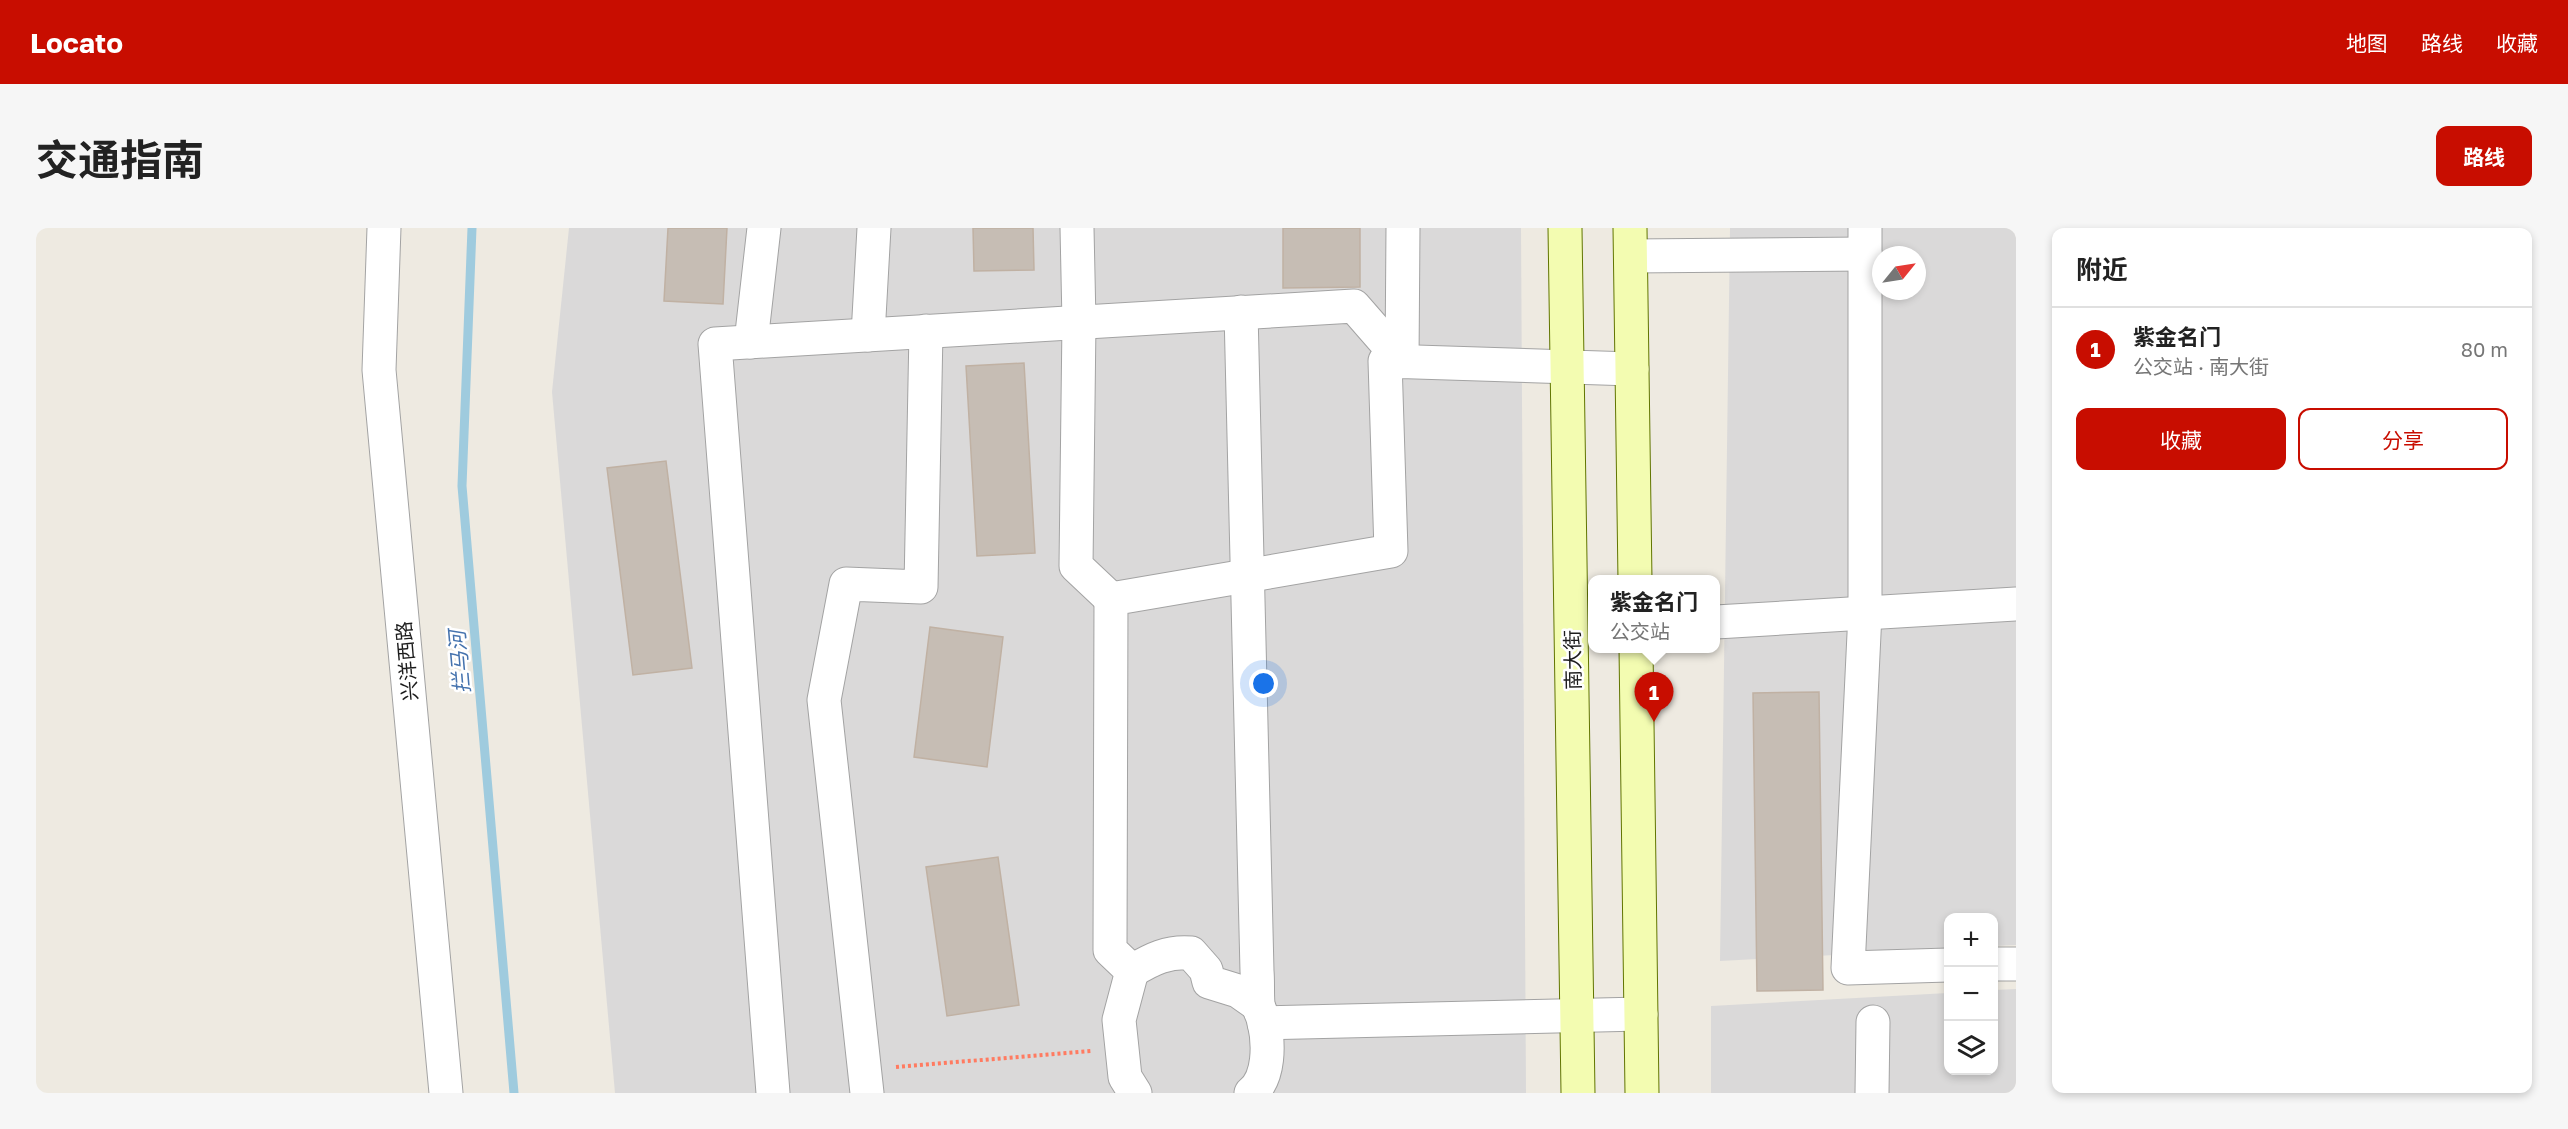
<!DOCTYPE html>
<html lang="zh">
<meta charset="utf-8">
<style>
body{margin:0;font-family:"Golos Text","Noto Sans SC",sans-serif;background:#f6f6f6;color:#222}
.controls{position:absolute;right:18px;bottom:18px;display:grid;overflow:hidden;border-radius:12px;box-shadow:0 3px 9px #0003}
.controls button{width:54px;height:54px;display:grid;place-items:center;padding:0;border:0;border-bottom:2px solid #e0e0e0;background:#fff;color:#222;font:30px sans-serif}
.compass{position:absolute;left:1836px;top:18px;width:54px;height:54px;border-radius:50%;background:#fff;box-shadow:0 3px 9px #0003;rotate:60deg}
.you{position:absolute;left:1228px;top:456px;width:21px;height:21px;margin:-15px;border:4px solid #fff;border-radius:50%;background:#1a73e8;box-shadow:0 0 0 9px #1a73e833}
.badge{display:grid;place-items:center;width:39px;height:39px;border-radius:50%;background:#c80d00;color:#fff;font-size:20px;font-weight:700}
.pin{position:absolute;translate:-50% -50px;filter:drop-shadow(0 2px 3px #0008)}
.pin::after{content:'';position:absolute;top:32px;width:21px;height:18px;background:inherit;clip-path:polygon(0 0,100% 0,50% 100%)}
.popup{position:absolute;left:1552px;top:347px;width:132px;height:78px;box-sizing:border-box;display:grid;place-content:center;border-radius:12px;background:#fff;filter:drop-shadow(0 2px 4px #0005);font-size:20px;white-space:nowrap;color:#767676}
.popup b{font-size:22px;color:#222}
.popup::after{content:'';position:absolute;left:50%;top:100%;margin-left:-12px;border:12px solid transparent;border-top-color:#fff}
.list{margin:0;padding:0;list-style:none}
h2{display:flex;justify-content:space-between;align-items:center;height:78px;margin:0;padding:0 24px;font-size:26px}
h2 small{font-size:20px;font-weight:400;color:#767676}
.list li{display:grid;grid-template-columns:39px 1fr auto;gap:18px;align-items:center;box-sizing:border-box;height:84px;padding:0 24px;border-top:2px solid #e0e0e0}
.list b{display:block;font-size:22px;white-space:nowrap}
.list p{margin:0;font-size:20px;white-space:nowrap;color:#767676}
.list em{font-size:20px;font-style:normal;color:#767676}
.actions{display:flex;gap:12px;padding:18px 24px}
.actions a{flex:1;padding:14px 0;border:2px solid #c80d00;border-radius:12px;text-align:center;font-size:21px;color:#c80d00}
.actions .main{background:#c80d00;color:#fff}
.icon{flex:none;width:33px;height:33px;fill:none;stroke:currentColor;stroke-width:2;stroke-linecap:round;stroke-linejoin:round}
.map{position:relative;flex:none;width:1980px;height:865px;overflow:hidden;border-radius:12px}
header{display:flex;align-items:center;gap:36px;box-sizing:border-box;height:84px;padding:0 30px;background:#c80d00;color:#fff}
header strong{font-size:28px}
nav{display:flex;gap:33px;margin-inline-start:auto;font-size:21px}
.intro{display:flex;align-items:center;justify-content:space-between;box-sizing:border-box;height:144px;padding:0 36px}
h1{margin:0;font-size:42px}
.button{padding:15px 27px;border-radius:12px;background:#c80d00;color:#fff;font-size:21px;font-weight:700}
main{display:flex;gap:36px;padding:0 36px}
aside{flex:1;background:#fff;border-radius:12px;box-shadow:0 3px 9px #0003}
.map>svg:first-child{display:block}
</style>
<header>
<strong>Locato</strong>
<nav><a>地图</a><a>路线</a><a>收藏</a></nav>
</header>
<div class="intro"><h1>交通指南</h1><a class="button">路线</a></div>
<main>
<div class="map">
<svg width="1980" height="865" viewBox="0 0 1980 865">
<rect width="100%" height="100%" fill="#eeeae1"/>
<!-- residential -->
<g fill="#dad9d9" fill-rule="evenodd">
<path d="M 533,0 L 1485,0 L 1490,865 L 579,865 L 516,164 Z"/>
<path d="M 1694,0 L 1980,0 L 1980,717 L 1958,718 L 1958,690 L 1912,690 L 1912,721 L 1684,733 ZM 1845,27 L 1881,27 L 1881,63 L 1845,63 Z"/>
<path d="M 1980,761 L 1980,865 L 1675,865 L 1675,778 L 1912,765 L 1912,842 L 1958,842 L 1958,762 Z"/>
</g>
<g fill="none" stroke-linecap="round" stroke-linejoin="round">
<!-- stream -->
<path stroke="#9fcbde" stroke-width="9" d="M 436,0 L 426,258 L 478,865"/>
</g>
<!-- building -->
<g fill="#c6bdb4" stroke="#c0b1a3" stroke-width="1.5">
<path d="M 632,0 L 691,0 L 687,76 L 628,73 Z"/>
<path d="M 937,0 L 997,0 L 998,42 L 938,43 Z"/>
<path d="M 1247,0 L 1324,0 L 1324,59 L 1247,60 Z"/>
<path d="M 988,135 L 999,325 L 941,328 L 930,138 Z"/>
<path d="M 630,233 L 656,440 L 597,447 L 571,240 Z"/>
<path d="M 894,399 L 967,409 L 951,539 L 878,529 Z"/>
<path d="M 1783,464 L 1787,762 L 1721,763 L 1717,465 Z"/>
<path d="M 962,629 L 983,777 L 911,788 L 890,639 Z"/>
</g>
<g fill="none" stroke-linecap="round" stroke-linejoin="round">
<!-- minor casing -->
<g stroke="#a3a3a3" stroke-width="35">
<g id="minor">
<path d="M 1041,0 L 1043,94 L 1040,338 L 1075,371"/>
<path d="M 1829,0 L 1829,385 L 1812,740 L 1912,737"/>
<path d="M 1595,28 L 1829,26"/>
<path d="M 1205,84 L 1221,743 C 1222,754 1221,765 1222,776 C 1223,782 1227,788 1228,794 C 1233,815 1234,850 1215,865"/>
<path d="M 832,107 L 838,0"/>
<path d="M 715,114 L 728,0"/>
<path d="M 1366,133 L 1367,0"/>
<path d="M 1680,394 L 1980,376"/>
<path d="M 1958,736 L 1980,736"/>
<path d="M 1096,743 C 1116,731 1132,723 1155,725 L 1170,742 L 1173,754 L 1202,763 L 1222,777"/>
<path d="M 1228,795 L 1605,786"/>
<path d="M 737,865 L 679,116 L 1318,78 L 1366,133"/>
<path d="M 831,865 L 788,472 L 810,356 L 885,359 L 890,103"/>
<path d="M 1099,865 L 1089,849 L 1083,792 L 1096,743 L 1074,722 L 1075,371 L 1355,323 L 1349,133 L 1596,141"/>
<path d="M 1836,865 L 1837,794"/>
</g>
</g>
<!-- tertiary casing -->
<g stroke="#a3a3a3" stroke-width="35">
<path id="tertiary" d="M 348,0 L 343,142 L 410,865"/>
</g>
<!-- secondary casing -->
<g stroke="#617500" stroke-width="35">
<g id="secondary">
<path d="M 1529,0 L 1542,865"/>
<path d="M 1594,0 L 1599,352"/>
<path d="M 1600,420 L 1606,865"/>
</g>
</g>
<!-- path -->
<path stroke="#ff7b61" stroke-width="4" stroke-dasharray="3 3" stroke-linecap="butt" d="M 860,839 L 1055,823"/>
<!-- minor -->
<use href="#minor" stroke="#fff" stroke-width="33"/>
<!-- tertiary -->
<use href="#tertiary" stroke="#fff" stroke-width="33"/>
<!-- secondary -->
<use href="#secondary" stroke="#f3fcb1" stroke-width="33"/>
</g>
<g text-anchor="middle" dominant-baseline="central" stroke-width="5" stroke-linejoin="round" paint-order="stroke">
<!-- street labels -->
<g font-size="20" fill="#1c1c1c" stroke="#fff">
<text transform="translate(1536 432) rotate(-91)">南大街</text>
<text transform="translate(370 433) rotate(-95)">兴洋西路</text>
</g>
<!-- water labels -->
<g font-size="21" font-style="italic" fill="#4573ae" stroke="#fff">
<text transform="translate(423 434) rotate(-95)">拦马河</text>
</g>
</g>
</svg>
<div class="controls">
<button>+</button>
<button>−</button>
<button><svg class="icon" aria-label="layers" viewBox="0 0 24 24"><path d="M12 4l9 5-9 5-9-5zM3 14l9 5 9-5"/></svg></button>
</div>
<svg class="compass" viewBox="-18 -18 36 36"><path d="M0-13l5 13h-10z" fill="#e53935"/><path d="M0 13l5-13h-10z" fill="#767676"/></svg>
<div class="you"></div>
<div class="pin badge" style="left:1618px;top:494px">1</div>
<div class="popup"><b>紫金名门</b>公交站</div>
</div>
<aside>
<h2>附近<small></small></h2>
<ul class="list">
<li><span class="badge">1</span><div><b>紫金名门</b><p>公交站 · 南大街</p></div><em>80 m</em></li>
</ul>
<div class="actions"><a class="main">收藏</a><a>分享</a></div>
</aside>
</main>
